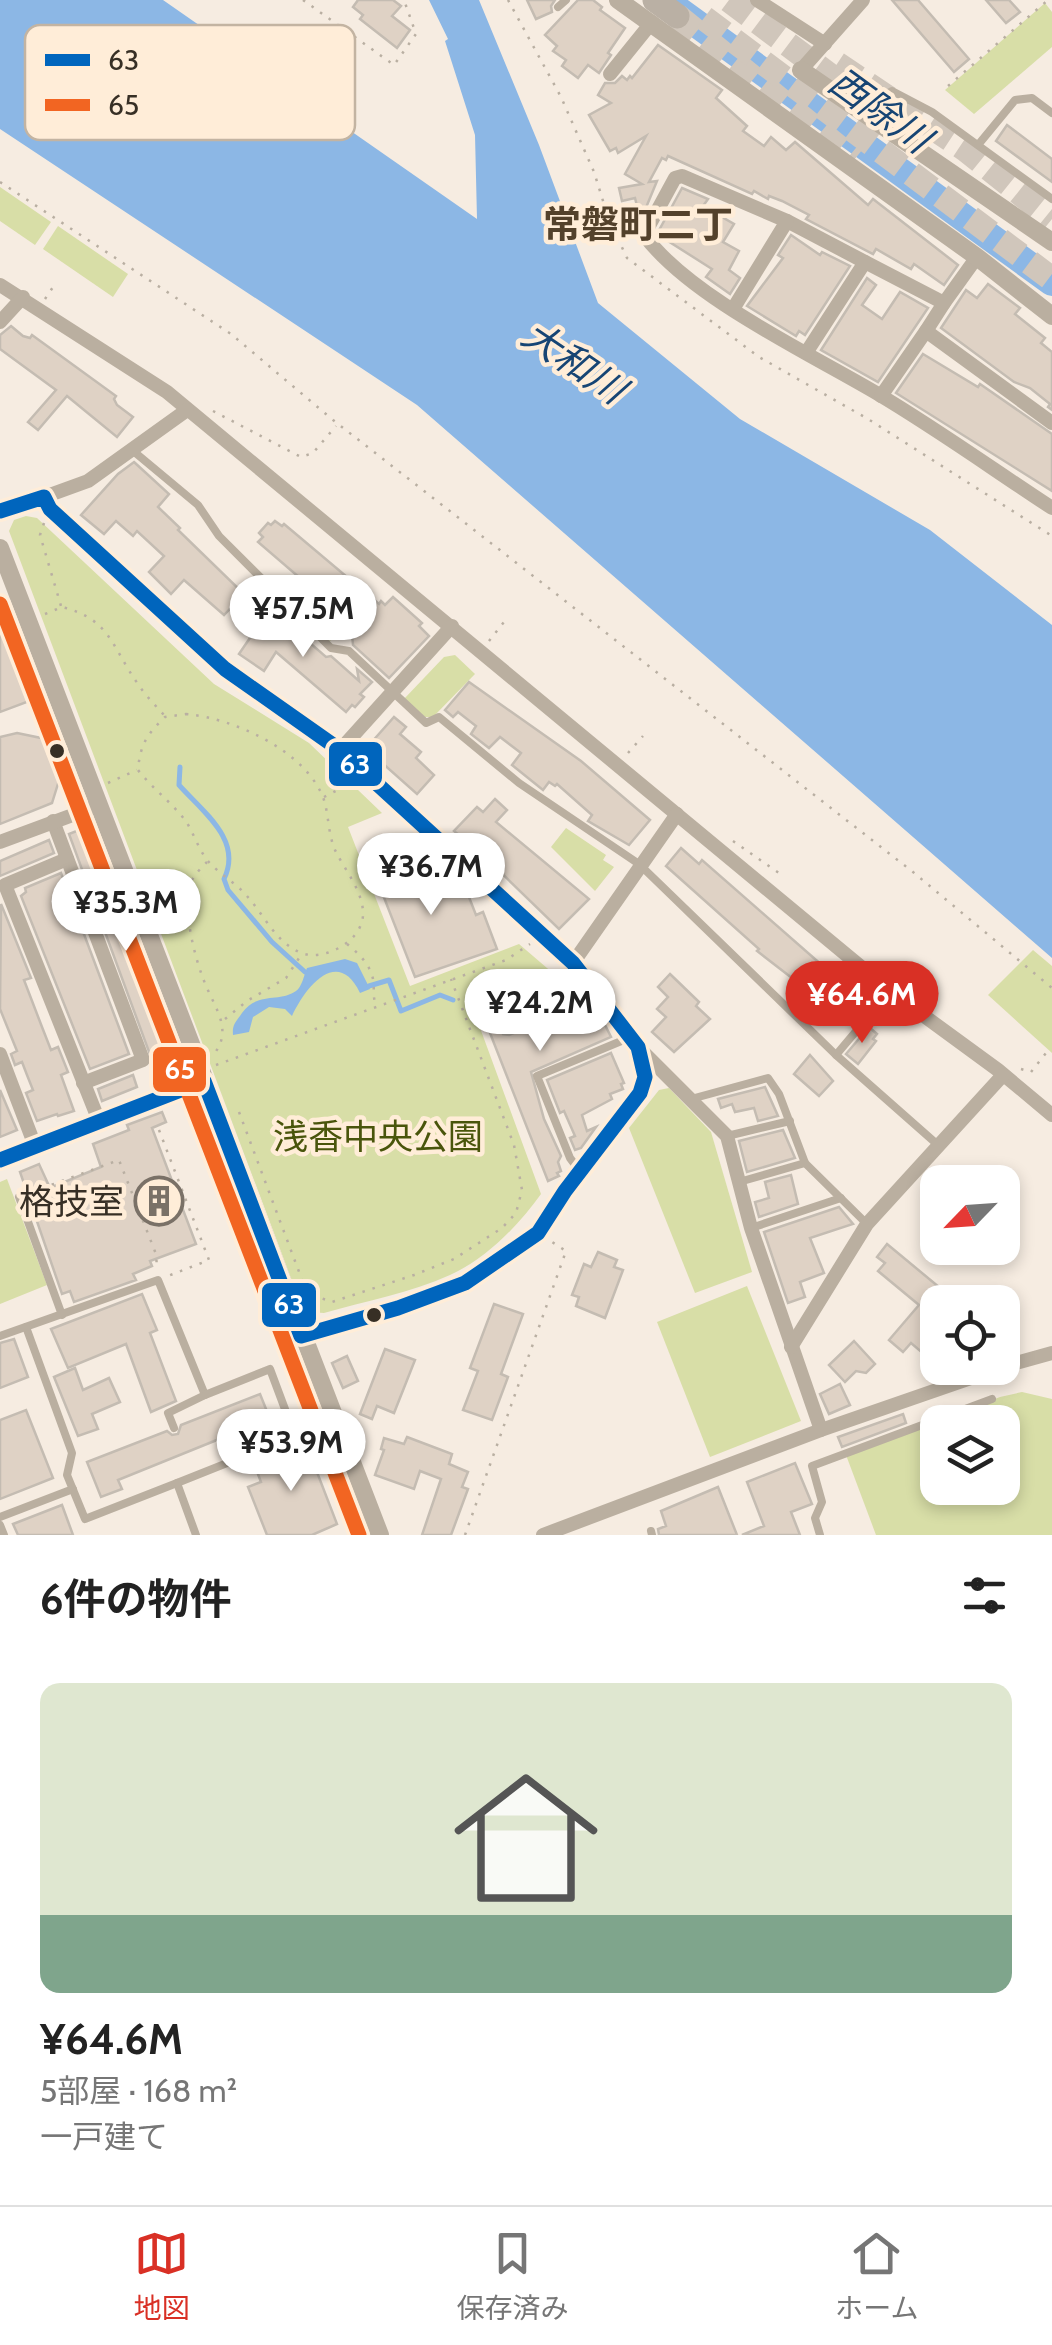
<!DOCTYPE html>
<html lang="ja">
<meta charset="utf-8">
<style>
:root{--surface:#fff;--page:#f6f6f6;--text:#222;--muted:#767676;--line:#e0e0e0;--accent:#d93025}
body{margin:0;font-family:Cabin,"Noto Sans JP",sans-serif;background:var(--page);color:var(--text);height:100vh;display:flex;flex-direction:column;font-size:38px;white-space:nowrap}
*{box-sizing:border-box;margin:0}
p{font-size:32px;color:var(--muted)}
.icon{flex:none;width:55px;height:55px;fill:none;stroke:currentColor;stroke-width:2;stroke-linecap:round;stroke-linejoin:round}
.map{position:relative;height:1535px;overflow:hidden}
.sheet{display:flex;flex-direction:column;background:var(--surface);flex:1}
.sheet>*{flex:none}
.needle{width:65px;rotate:245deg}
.buttons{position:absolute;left:920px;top:1165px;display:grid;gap:20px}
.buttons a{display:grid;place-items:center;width:100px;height:100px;border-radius:20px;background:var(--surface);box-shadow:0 5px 15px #0003;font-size:50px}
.price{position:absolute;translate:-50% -85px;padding:0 22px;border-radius:35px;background:#fff;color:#222;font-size:32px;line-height:65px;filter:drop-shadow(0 2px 5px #0008)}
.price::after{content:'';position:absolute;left:50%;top:60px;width:30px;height:22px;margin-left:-15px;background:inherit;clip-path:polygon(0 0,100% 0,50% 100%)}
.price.current{background:var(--accent);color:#fff}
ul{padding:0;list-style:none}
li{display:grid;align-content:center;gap:20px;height:530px;padding:0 40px}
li+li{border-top:2px solid var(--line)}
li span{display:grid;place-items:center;height:310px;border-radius:20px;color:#555}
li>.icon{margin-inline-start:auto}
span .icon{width:180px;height:180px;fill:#fffc;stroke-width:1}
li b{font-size:42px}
h2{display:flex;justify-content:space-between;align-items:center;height:120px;padding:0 40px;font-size:42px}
.menu{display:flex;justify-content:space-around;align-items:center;height:140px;border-top:2px solid var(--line);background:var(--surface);font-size:28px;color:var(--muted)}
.menu a{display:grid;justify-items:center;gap:5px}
.menu .current{color:var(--accent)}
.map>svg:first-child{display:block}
.green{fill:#d8dea7;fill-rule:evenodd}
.water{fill:#8cb7e5}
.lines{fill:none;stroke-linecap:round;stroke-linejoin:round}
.stream{stroke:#8cb7e5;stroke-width:5}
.river{stroke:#8cb7e5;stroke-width:28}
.building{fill:#dfd2c5;stroke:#c4bcb2;stroke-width:2.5}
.motorway-tunnel{stroke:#d0c6bb;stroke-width:25;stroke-dasharray:25 12;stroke-linecap:butt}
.path{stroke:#b9afa2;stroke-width:2.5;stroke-dasharray:2.5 8;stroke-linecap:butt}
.service{stroke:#baafa0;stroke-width:8}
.minor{stroke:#baafa0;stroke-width:14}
.tertiary{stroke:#baafa0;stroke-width:18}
.motorway{stroke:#bab0a4;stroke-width:25}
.bus-1-casing{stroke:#ffedd8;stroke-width:22}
.bus-2-casing{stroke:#ffedd8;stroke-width:22}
.bus-1{stroke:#0065bd;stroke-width:15}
.bus-2{stroke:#f26522;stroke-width:15}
.bus-dot{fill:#372f25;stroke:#ffedd8;stroke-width:4}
.labels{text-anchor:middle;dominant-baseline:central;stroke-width:9;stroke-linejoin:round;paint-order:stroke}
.park-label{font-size:35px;fill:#49550b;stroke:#ffedd8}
.poi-label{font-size:35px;fill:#372f25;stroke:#ffedd8;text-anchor:end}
.water-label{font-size:38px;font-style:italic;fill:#174574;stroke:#ffedd8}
.neighbourhood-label{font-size:38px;font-weight:bold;fill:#53412b;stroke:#ffedd8}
.key{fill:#ffedd8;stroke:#c3b4a2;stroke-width:2.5}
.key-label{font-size:28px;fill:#372f25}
.line-badge{stroke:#ffedd8;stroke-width:4}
.badge-label{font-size:28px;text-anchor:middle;font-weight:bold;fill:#fff}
</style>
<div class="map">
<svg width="1052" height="1535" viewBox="0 0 1052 1535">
<rect width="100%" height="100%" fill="#f6ece1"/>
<g class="green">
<path d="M1045,3L1052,12V47L974,114L945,90Z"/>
<path d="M0,187L51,222L35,245L0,221Z"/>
<path d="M58,226L128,274L113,297L43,249Z"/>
<path d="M26,516L37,518L214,684L309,743L382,813L348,827L410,986L519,944L554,974L472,1006L541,1194C519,1225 486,1259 450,1275C411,1293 365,1301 324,1313L309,1312L300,1302L9,531L14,520Z"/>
<path d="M277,575L338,632L330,641L269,584Z"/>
<path d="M455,655L475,674L433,717H425L404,699L444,657Z"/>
<path d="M566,828L606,855L603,860L614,867L595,891L551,847Z"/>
<path d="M1033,950L1052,966V1053L988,995Z"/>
<path d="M669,1088L711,1132L752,1272L695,1293L629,1128L659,1090Z"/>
<path d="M7,1179L47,1285L0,1304V1182Z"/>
<path d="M747,1286L801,1421L710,1457L657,1322Z"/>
<path d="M1022,1392L1052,1399V1535H876L846,1455L1000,1397ZM938,1422H1002V1488H938Z"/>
</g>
<g class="water">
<path d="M0,0H163L477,219L475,135L445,41L448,39L429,0H479L539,145L598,303L740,419L930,530L1052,625V958L417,405L0,129Z"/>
<path d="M345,959L357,963L370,989L360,993C338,947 306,986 292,1016L285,1009L269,1007L253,1017L249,1032L233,1035C232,1024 236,1022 242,1013C258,991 279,1003 296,991C302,987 304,975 307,968Z"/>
</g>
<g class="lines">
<g class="stream">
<path d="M180,767L179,785C203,812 243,840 224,879L228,890L272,942L305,972"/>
<path d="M369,986L389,980L401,1011L440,995L453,1000"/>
</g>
<path class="river" d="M664,0L1052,282"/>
</g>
<g class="building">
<path d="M358,0H393L401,6L392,16L410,30L397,48L360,19L363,15L353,7Z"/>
<path d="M527,0H555L551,6L552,12L536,19Z"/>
<path d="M578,0H593L602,7L600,10L625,28L608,53L611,55L599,73L588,65L578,78L562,66L566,60L553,51L557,46L545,35Z"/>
<path d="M892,0H918L969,59L954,72Z"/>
<path d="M986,0H1009L1020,12L1006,23Z"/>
<path d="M658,45L722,90L716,98L747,126L743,131L764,146L771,137L786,150L795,142L868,205L873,199L958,265L944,285L914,264L911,269L876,249L873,254L806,219L809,215L782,201L769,196L768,199L754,191L752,194L668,156L666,160L662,158L649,182L657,181L645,210L637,206L635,198L622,201L619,188L642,184L625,174L646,136L618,153L616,148L610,151L589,115L611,103L598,95L605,83H615L622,76L627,80L630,76L632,78Z"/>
<path d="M1007,125L1052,159V182L996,141Z"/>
<path d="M682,188L708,199L703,206L734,224L723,242L739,251L729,270L740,278L730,294L706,277L712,269L657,234Z"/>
<path d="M791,235L820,255L822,252L850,266L805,335L799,331L796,336L747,306L783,258L778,255Z"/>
<path d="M867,278L876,285L862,305L882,319L900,292L928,308L878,382L821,350Z"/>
<path d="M988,284L1020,308L1015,314L1045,338L1041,343L1052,352V410L1048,407L1050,404L1030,388L1014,382L941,328L966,290L977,298Z"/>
<path d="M11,326L23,336L30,338L32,335L116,396L114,399L117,405L133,417L117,437L67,396L38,430L28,422L56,390L0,349V335Z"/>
<path d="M923,354L978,387L980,384L1052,434V491L896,393Z"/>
<path d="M134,462L169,494L158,507L180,528L178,530L244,594L224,615L184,580L171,594L149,572L164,556L137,531L133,536L116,521L104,534L81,515L118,474Z"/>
<path d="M275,521L282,526L284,524L379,604L381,601L385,605L393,597L422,623L419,626L429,636L389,678L353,645L352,633L357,627L258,542L263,537L259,533L268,523L271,525Z"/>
<path d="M268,611L276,619L279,616L326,657L331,656L359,681L357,669L372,682L360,694L364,697L355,707L352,705L346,712L276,652L264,671L239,654L252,635L246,630Z"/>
<path d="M0,615L32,700L0,712Z"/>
<path d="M469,682L581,761L650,820L629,845L588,821L592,815L557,784L555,786L549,782L543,790L512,765L521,753L500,737L489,748L471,734L476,726L458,712L453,717L445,710Z"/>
<path d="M394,717L406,727L400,734L421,752L416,758L434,775L417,794L371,753L375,748L370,744Z"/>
<path d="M17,733L41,738L50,744L58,754L61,774L52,803L0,824V737Z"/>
<path d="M495,799L507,810L496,822L589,899L559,929L486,858L454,831L477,807L483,812Z"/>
<path d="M84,828L92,831L181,1066L159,1079L69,834Z"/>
<path d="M49,840L54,853L0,876V861Z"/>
<path d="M397,845L404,865L413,862L427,897L456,885L459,895L467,892L476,915L483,912L497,949L415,977L376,877L381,875L373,854Z"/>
<path d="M681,848L699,864L702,860L840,981L823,1002L757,951L759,949L666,866Z"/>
<path d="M61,873L129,1054L90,1069L21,896L26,892L25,888Z"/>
<path d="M1,904L31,978L24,980L42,1027L51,1050L58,1047L68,1072L61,1075L74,1111L58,1116L57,1114L37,1121L26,1093L33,1090L27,1075L22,1062L15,1065L11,1054L17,1051L0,1009Z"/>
<path d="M670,974L699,1002L696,1006L710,1019L674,1052L652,1032L666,1017L657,1009L668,997L658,987Z"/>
<path d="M558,975L567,995L504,1021L500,1028L503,1034L509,1035L572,1009L575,1014L591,1007L598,1022L605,1025L611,1037L531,1072L544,1119L561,1156L558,1162L561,1171L557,1173L559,1176L548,1181L481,1010L494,1005L493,1001L504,996L505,1000Z"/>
<path d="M869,1027L877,1034L873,1039L876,1041L858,1064L846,1054Z"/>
<path d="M611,1053L624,1083L621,1084L623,1089L610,1094L612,1099L582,1115L587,1131L596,1127L581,1148L575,1150L570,1138L575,1136L564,1111L560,1113L547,1080Z"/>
<path d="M810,1055L833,1081L819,1096L794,1074Z"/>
<path d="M133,1075L137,1087L102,1101L98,1089Z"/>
<path d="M765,1087L778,1116L758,1121L754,1108L735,1112L732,1104L721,1108L718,1099Z"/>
<path d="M0,1090L17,1130L0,1137Z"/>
<path d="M162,1112L166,1122L152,1128L196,1244L150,1261L152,1266L133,1274L136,1280L74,1302L70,1291L62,1294L20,1172L39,1164L50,1188L101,1167L93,1144L129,1130L127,1125Z"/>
<path d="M783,1130L795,1158L747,1172L739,1141Z"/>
<path d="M791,1175L798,1204L759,1217L755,1202L769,1198L765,1182Z"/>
<path d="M839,1207L853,1224L810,1238L824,1273L800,1282L805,1297L788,1303L764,1232Z"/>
<path d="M887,1244L957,1302H938V1366L911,1343L903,1352L889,1340L919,1305L878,1271L885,1263L877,1257Z"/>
<path d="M598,1252L617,1260L614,1267L623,1270L605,1318L576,1306L579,1297L572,1295L584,1264L591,1267Z"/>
<path d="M142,1294L157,1330L150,1333L176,1401L151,1412L126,1344L68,1368L51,1329Z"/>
<path d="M494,1304L523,1314L501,1374L508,1377L492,1420L463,1410L478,1371L470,1368Z"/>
<path d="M14,1339L28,1377L0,1388V1343Z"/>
<path d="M854,1341L875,1364L866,1373L856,1371L845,1382L829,1365Z"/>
<path d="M385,1349L415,1360L394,1413L377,1406L372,1419L360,1414Z"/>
<path d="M347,1356L358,1381L343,1388L332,1363Z"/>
<path d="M75,1368L83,1390L109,1378L120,1402L92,1414L98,1429L78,1436L54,1377Z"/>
<path d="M840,1384L850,1405L829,1414L820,1394Z"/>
<path d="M260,1394L274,1429L248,1439L244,1429L118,1480L122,1489L101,1497L87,1462L167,1431L172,1435L178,1434L181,1425Z"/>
<path d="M26,1410L53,1478L0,1499V1420Z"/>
<path d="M903,1414L906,1423L842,1447L838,1437Z"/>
<path d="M407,1437L452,1454L449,1464L468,1472L462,1487L468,1489L451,1535H422L441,1479L420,1471L414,1489L375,1475L384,1450L381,1449L384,1438L404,1444Z"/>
<path d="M305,1441L337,1524L312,1535H267L248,1487L261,1482L253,1461Z"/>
<path d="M795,1463L812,1504L791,1512L800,1535H742L764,1526L747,1482Z"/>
<path d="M718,1487L737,1535H659L658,1529L666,1526L661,1511Z"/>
<path d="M62,1505L73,1535H18L13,1524Z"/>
</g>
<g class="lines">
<g class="motorway-tunnel">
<path d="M729,0L901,129"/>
<path d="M677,16L854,160"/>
<path d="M704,18L1052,279"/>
<path d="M837,64L965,149L1052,219"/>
</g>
<g class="path">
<path d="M303,0L394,65L416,34L404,0"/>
<path d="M508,0L561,97L594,172L609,220L627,258L759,357L868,419L1052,536"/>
<path d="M948,86L1048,0"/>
<path d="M0,182L231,334L333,420L913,872L1052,988"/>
<path d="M45,299L53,287"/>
<path d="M213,411L301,457L313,453L336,426"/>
<path d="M44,523L40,535L61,606"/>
<path d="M45,614L62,607C111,619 112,648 138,684C145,695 155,705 164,715"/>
<path d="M489,641L504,622"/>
<path d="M186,714C233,718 307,751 324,800C329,816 328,836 336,852C345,870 364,893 363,915C362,942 322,963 299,952C275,941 264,915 247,896C236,883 219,874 208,861C198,849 194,833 185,820C171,802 152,788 138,770C140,745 147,734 165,717Z"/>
<path d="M628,753L643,736"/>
<path d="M108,783L137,770"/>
<path d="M324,797L353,782"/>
<path d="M733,841L779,873"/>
<path d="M207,862C202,867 196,873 192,880C180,905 196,964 207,988C217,1011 232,1031 214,1054"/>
<path d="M347,944C358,953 370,964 373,979C375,989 372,995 376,1005"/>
<path d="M225,1019L247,1001L286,978L301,955"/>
<path d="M216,1065L506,960L530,944"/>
<path d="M1021,1069L1031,1072L1046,1053"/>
<path d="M239,1112L307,1293L332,1302L414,1275L454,1259L502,1228L516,1213L522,1190L514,1145L451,979"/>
<path d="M159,1130L209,1260L168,1276"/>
<path d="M32,1192L119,1160L156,1254L157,1268"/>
<path d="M465,1535L566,1251L552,1242"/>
</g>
<g class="service">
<path d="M558,7L566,0"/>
<path d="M860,109L892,91L932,112L1052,199"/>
<path d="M978,145L1015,100L1032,98L1052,113"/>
<path d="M132,450L198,505L219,536L331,648L349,651L426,723L439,717L519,783L639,864L836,1055L938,1145"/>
<path d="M507,1028L577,999L592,987"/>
<path d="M836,1055L890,991"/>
<path d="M691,1099L768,1078L779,1094L805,1163L867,1224"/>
<path d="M727,1136L790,1121"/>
<path d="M579,1170L570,1158L537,1076L631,1037"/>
<path d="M739,1182L805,1163"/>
<path d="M19,1197L62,1315"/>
<path d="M751,1228L841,1198"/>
<path d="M26,1327L72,1453L67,1475L85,1519L177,1483L196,1535"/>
<path d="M0,1336L158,1280L205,1395L270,1369L295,1436L177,1483"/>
<path d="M174,1428L168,1413L205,1395"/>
<path d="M295,1436L333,1421"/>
<path d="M0,1517L73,1489"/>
<path d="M0,1525L4,1535"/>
<path d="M651,1531L652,1535"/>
<path d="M820,1535L815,1518L822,1502L812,1466L992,1399"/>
</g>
<g class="minor">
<path d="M757,0L825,44"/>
<path d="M801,70L863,0"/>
<path d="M610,74L652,22"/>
<path d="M787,221L865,262"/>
<path d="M0,285L167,392L890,991L998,1070L1052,1115"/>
<path d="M733,309L787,221L682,176L675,178L644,235C691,298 809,353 878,394C937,429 994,470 1052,508"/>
<path d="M0,322L23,297"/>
<path d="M926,331L944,303"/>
<path d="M806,353L865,262L944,303L977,257"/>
<path d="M881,396L926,331L1052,423"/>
<path d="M44,497L88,481L187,410"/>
<path d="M340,750L452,626"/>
<path d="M53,821L143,1060L83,1083"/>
<path d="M0,842L97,806"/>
<path d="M67,859L5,885L99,1121"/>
<path d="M573,963L677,814"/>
<path d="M638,1047L727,1136L751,1228L821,1430"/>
<path d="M0,1054L35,1146"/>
<path d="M0,1160L204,1081"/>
<path d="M791,1347L867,1224L1003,1075"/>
<path d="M1002,1367L1052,1353"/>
<path d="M543,1535L821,1430L1000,1368"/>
</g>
<g class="tertiary">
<path d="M618,0L977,257L1052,316"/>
<path d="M801,70L1052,242"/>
<path d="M0,511L44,497L50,509L225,669L340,750L445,845L573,963L638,1047C644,1065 646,1075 640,1093L565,1191L538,1233L465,1283L398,1308L301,1336"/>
<path d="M0,548L380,1535"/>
</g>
<path class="motorway" d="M655,0L677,16"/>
<g class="bus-1-casing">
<path id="bus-1" d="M0,511L44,497L50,509L225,669L340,750L573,963L638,1047L645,1077L640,1093L565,1191L538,1233L465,1283L398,1308L301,1336L204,1081L0,1160"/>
</g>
<g class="bus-2-casing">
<path id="bus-2" d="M0,604L359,1535"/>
</g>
<use href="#bus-1" class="bus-1"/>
<use href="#bus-2" class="bus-2"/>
</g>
<defs>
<g id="building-ring" transform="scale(2.5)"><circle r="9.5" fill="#ffedd8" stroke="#7a7167" stroke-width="1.5"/><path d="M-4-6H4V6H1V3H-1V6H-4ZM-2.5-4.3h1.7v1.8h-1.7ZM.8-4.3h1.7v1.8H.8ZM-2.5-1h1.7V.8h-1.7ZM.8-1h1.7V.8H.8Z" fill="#7a7167"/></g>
</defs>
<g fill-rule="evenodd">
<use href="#building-ring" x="159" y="1201"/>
</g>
<g class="bus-dot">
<circle cx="57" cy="751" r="9"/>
<circle cx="374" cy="1315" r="9"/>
</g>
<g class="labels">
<g class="park-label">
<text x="378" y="1136">浅香中央公園</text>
</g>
<g class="poi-label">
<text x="124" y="1201">格技室</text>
</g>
<g class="water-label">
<text transform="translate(880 110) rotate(36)">西除川</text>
<text transform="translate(574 362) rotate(34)">大和川</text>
</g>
<g class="neighbourhood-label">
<text x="638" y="224">常磐町二丁</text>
</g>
</g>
<rect x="25" y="25" width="330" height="115" rx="15" class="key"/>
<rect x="45" y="54" width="45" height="12" fill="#0065bd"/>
<rect x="45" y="99" width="45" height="12" fill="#f26522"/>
<g class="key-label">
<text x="108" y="70">63</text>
<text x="108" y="115">65</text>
</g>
<g class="line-badge">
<rect x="327" y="740" width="57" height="48" rx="10" fill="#0065bd"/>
<rect x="151" y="1045" width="57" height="49" rx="10" fill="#f26522"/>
<rect x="260" y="1281" width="58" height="48" rx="10" fill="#0065bd"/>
</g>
<g class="badge-label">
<text x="355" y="774">63</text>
<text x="180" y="1079">65</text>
<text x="289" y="1314">63</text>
</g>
</svg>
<div class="buttons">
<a><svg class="needle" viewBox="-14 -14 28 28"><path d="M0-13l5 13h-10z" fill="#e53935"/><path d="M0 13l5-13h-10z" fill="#767676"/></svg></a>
<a><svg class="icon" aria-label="locate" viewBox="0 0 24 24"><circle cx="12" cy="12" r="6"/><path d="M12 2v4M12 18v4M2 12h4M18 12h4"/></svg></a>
<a><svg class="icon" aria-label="layers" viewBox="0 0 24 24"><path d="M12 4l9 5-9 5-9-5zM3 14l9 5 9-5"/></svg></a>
</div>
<b class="price" style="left:303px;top:660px">¥57.5M</b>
<b class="price" style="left:431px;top:918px">¥36.7M</b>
<b class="price" style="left:126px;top:954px">¥35.3M</b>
<b class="price current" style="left:862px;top:1046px">¥64.6M</b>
<b class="price" style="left:540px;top:1054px">¥24.2M</b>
<b class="price" style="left:291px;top:1494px">¥53.9M</b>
</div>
<section class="sheet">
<h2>6件の物件<svg class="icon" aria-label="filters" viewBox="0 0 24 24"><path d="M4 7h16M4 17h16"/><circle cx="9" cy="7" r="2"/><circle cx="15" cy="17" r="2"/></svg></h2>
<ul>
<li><span style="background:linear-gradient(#dfe7d0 75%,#7fa58c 0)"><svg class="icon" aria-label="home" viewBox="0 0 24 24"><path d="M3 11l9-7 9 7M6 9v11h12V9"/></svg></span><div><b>¥64.6M</b><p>5部屋 · 168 m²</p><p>一戸建て</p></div></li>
</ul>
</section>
<nav class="menu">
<a class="current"><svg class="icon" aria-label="map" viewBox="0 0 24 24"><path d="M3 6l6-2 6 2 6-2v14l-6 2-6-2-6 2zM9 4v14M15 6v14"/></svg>地図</a>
<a><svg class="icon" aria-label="saved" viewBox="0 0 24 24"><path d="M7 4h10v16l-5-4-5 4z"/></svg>保存済み</a>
<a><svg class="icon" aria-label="home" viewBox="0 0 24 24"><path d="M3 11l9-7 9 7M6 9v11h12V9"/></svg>ホーム</a>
</nav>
